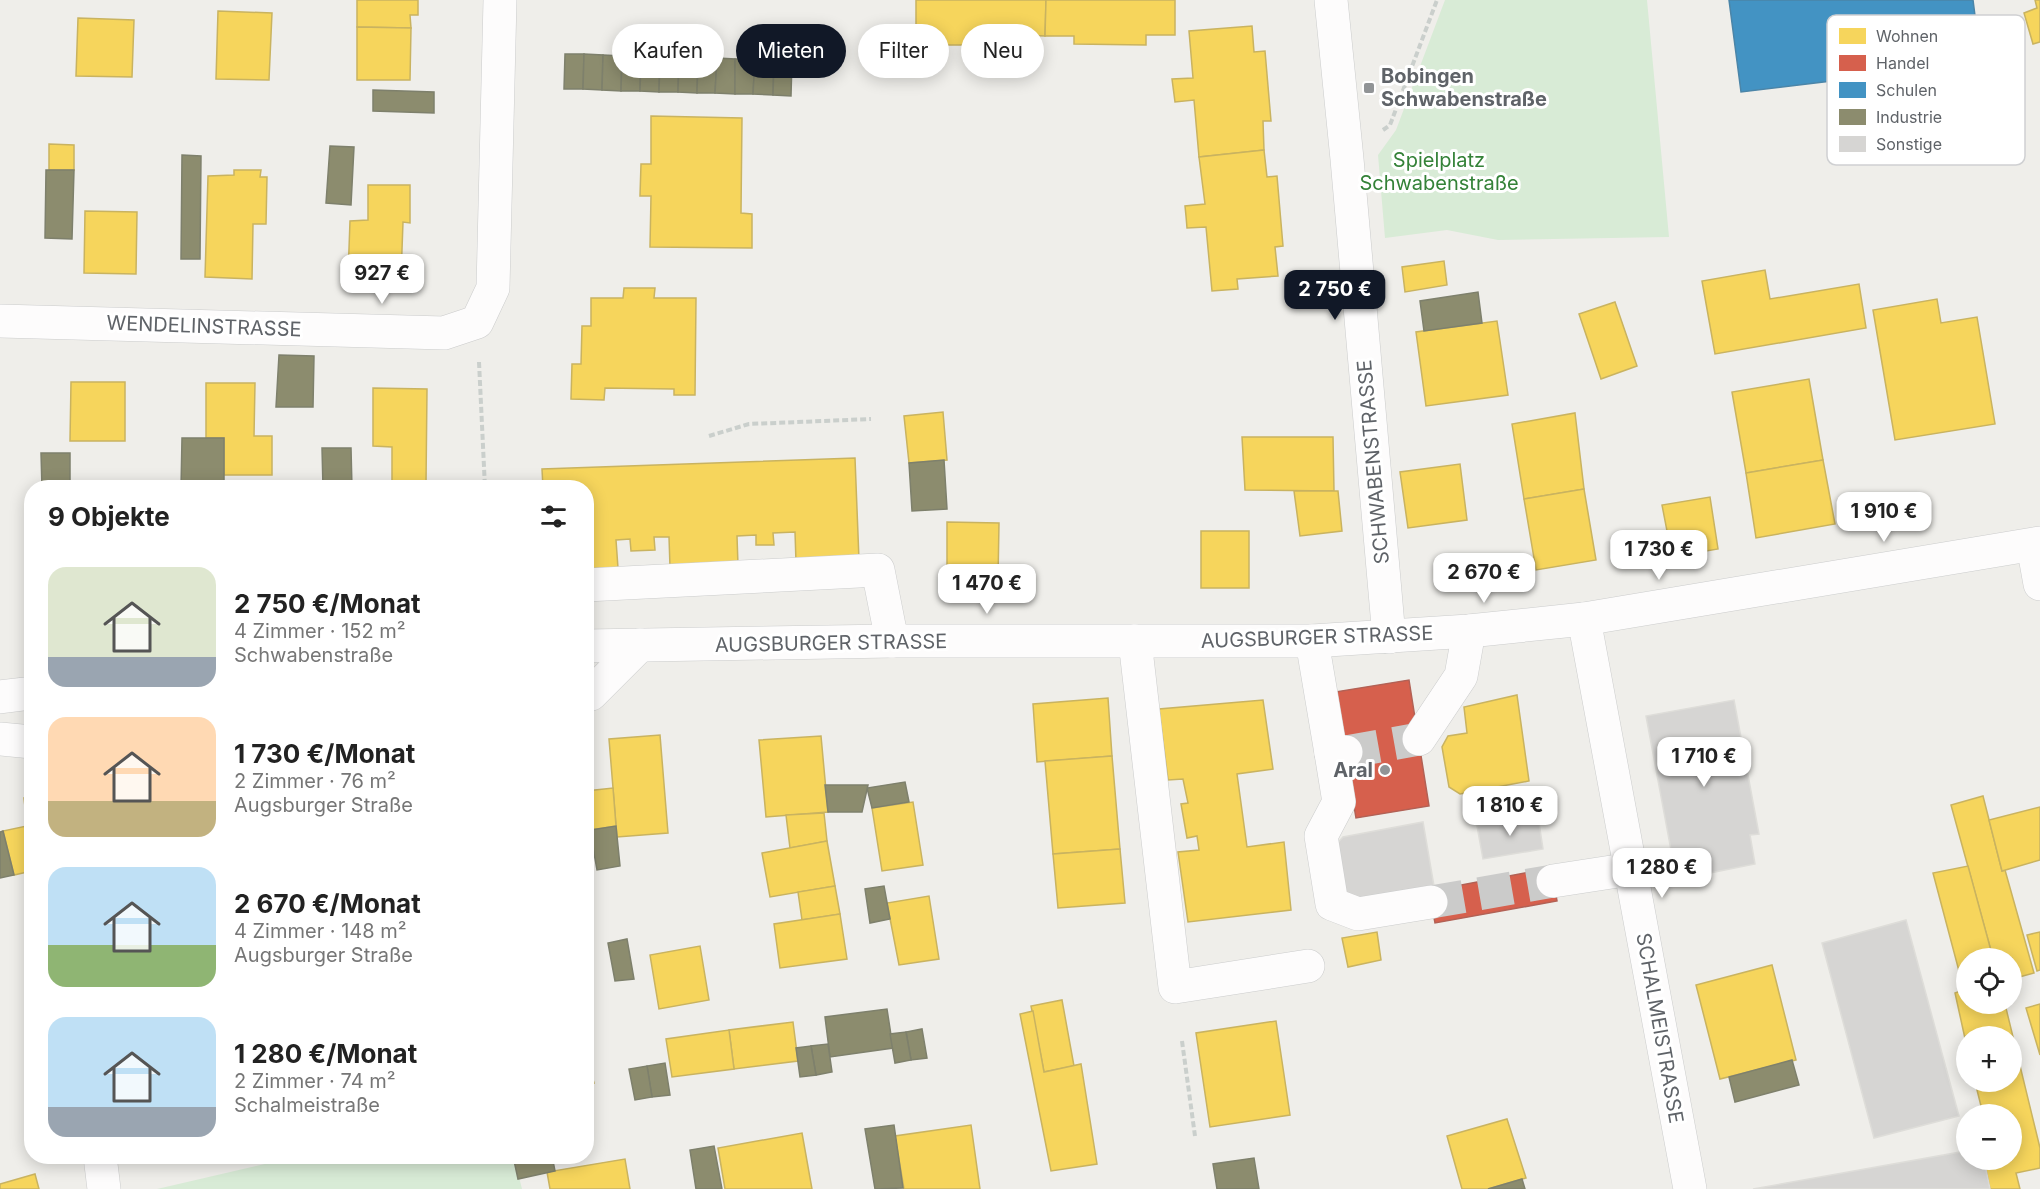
<!DOCTYPE html>
<html lang="de">
<meta charset="utf-8">
<style>
:root{--surface:#fff;--page:#f6f6f6;--text:#222;--muted:#767676;--accent:#111827}
body{margin:0;font-family:Inter,sans-serif;background:var(--page);color:var(--text);height:100vh;display:flex;flex-direction:column;font-size:22px;white-space:nowrap}
*{box-sizing:border-box;margin:0}
p{font-size:20px;color:var(--muted)}
.icon{flex:none;width:33px;height:33px;fill:none;stroke:currentColor;stroke-width:2;stroke-linecap:round;stroke-linejoin:round}
.map{position:relative;flex:1;overflow:hidden}
.panel{position:absolute;left:24px;top:480px;width:570px;height:684px;display:flex;flex-direction:column;background:var(--surface);border-radius:24px;box-shadow:0 3px 15px #0003}
.panel>*{flex:none}
.top-card{position:absolute;left:612px;top:24px;width:570px;height:54px;display:flex;gap:12px}
.buttons{position:absolute;left:1956px;top:948px;display:grid;gap:12px}
.buttons a{display:grid;place-items:center;width:66px;height:66px;border-radius:50%;background:var(--surface);box-shadow:0 3px 15px #0003;font-size:30px}
.price{position:absolute;translate:-50% -51px;padding:0 14px;border-radius:12px;background:#fff;color:#222;font-size:20px;line-height:39px;filter:drop-shadow(0 2px 3px #0008)}
.price::after{content:'';position:absolute;left:50%;top:36px;width:18px;height:14px;margin-left:-9px;background:inherit;clip-path:polygon(0 0,100% 0,50% 100%)}
.price.active{background:var(--accent);color:#fff}
ul{padding:0;list-style:none}
li{display:flex;align-items:center;gap:18px;height:150px;padding:0 24px}
li span{display:grid;place-items:center;flex:none;width:168px;height:120px;border-radius:18px;color:#555}
li>.icon{margin-inline-start:auto}
span .icon{width:72px;height:72px;fill:#fffc;stroke-width:1}
li b{font-size:26px}
h2{display:flex;justify-content:space-between;align-items:center;height:72px;padding:0 24px;font-size:26px}
.chip{padding:0 21px;border-radius:27px;background:var(--surface);box-shadow:0 3px 15px #0003;font-size:21px;line-height:54px}
.chip.active{background:var(--accent);color:#fff}
.map>svg:first-child{display:block}
.green{fill:#d8ebd6}
.homes{fill:#f6d55c;stroke:#c9b360;stroke-width:1.5}
.shops{fill:#d6604d;stroke:#b26155;stroke-width:1.5}
.schools{fill:#4393c3;stroke:#4b85a8;stroke-width:1.5}
.industry{fill:#8c8c6e;stroke:#7e806c;stroke-width:1.5}
.building{fill:#d6d5d3;stroke:#deddd9;stroke-width:1.5}
.lines{fill:none;stroke-linecap:round;stroke-linejoin:round}
.minor-tunnel{stroke:#cbcbca;stroke-width:33;stroke-dasharray:33 16;stroke-linecap:butt}
.minor-casing{stroke:#cbcccc;stroke-width:34}
.path{stroke:#cacfcc;stroke-width:4;stroke-dasharray:6 3;stroke-linecap:butt}
.minor{stroke:#fdfcfc;stroke-width:33}
.poi-dot{fill:#919496;stroke:#fff;stroke-width:2}
.labels{text-anchor:middle;dominant-baseline:central;stroke-width:6;stroke-linejoin:round;paint-order:stroke}
.poi-label{font-size:20px;font-weight:bold;fill:#5f6368;stroke:#fff;text-anchor:start}
.park-label{font-size:20px;fill:#348238;stroke:#fff}
.street-label{font-size:20px;fill:#5f6368;stroke:#fff}
.key{fill:#fff;stroke:#cfd0d2;stroke-width:1.5}
.key-label{font-size:16px;fill:#5f6368}
</style>
<div class="map">
<svg width="2040" height="1189" viewBox="0 0 2040 1189">
<rect width="100%" height="100%" fill="#efeeea"/>
<g class="green">
<path d="M1445,0H1647L1669,237L1498,240L1447,230L1385,238L1378,155L1396,130Z"/>
<path d="M299,1156L514,1157L522,1189H157Z"/>
</g>
<g class="homes">
<path d="M357,0H418V15H410L411,28L357,27Z"/>
<path d="M916,0H1046L1045,36L1015,35V45H943V37H916Z"/>
<path d="M1046,0H1175V35H1146V45L1074,44V36H1045Z"/>
<path d="M2035,0H2040V42L2033,44L2024,13L2037,8Z"/>
<path d="M218,11L272,13L269,80L216,79Z"/>
<path d="M78,18L134,20L132,77L76,76Z"/>
<path d="M1252,26L1254,52L1265,51L1271,121H1263L1264,150L1199,157L1194,100L1175,102L1172,79L1193,78L1189,31Z"/>
<path d="M357,27L411,28L410,80H357Z"/>
<path d="M651,116L742,118L741,213L752,214V248L650,247L651,196H640L641,164H651Z"/>
<path d="M49,144L74,145V170H49Z"/>
<path d="M1264,150L1267,177L1277,176L1283,246L1275,247L1278,276L1237,279L1238,289L1212,291L1206,227L1187,228L1186,216L1185,206L1205,204L1199,157Z"/>
<path d="M234,170H261L260,177H267L266,224H253L252,279L205,277L208,176L234,175Z"/>
<path d="M368,185H410V223L403,222L401,277L348,276L350,221L368,220Z"/>
<path d="M85,211L137,212L136,274L84,273Z"/>
<path d="M1444,261L1447,285L1405,292L1402,267Z"/>
<path d="M1765,270L1770,299L1859,284L1866,328L1715,354L1702,281Z"/>
<path d="M624,288H655L654,298H696L695,395H674V389L605,388L604,400L571,399L572,364H581L582,326H591V298H623Z"/>
<path d="M1937,299L1941,323L1977,317L1995,424L1895,440L1873,310Z"/>
<path d="M1615,302L1637,366L1601,379L1579,314Z"/>
<path d="M1497,321L1508,395L1426,406L1416,332Z"/>
<path d="M1809,379L1823,460L1746,473L1732,392Z"/>
<path d="M71,382H125V441H70Z"/>
<path d="M206,383H255L254,436H272V475H224V438H206Z"/>
<path d="M373,388L427,389L426,484L392,483V447L373,446Z"/>
<path d="M943,412L947,460L909,463L904,416Z"/>
<path d="M1575,413L1584,489L1524,499L1512,424Z"/>
<path d="M1242,437H1333L1334,491L1245,490Z"/>
<path d="M855,458L859,560L796,562L795,532L773,533L774,545H756V535L737,536L738,565L670,567L669,537H654L655,550L631,551L630,539L616,540L618,568L586,569V488H543L542,469Z"/>
<path d="M1823,460L1835,524L1756,538L1746,473Z"/>
<path d="M1460,464L1467,520L1408,528L1400,472Z"/>
<path d="M1584,489L1596,560L1536,570L1524,499Z"/>
<path d="M1294,491H1338L1342,531L1300,536Z"/>
<path d="M1710,497L1718,549L1672,557L1662,505Z"/>
<path d="M947,522L999,523L998,579H947Z"/>
<rect x="1201" y="531" width="48" height="57"/>
<path d="M1517,695L1529,781L1460,794L1449,787L1442,747L1448,736L1467,733L1464,707Z"/>
<path d="M1108,698L1112,756L1037,762L1033,704Z"/>
<path d="M1263,700L1273,769L1237,774L1247,847L1284,842L1291,910L1188,922L1178,852L1199,850L1197,836L1187,838L1181,804L1188,803L1183,779L1168,780L1159,709Z"/>
<path d="M660,735L668,833L617,837L609,739Z"/>
<path d="M821,736L828,812L766,817L759,740Z"/>
<path d="M1112,756L1120,849L1053,854L1045,761Z"/>
<path d="M613,788L616,826L590,830L586,791Z"/>
<path d="M1983,796L2002,871L2005,870L2034,973L2012,979V958H1993L1951,805Z"/>
<path d="M32,797V871L14,875L3,831L27,826L24,798Z"/>
<path d="M913,802L923,865L882,871L872,808Z"/>
<path d="M2040,807V860L2002,871L1989,820Z"/>
<path d="M824,813L827,841L790,848L786,815Z"/>
<path d="M827,841L835,886L770,897L762,853Z"/>
<path d="M1120,849L1125,903L1058,908L1053,854Z"/>
<path d="M1968,866L1993,958H1966V989L1964,990L1933,873Z"/>
<path d="M835,886L840,914L802,920L798,892Z"/>
<path d="M929,896L939,959L899,965L887,903Z"/>
<path d="M840,914L847,959L780,968L774,924Z"/>
<path d="M1377,932L1381,960L1348,967L1342,938Z"/>
<path d="M2040,932V970L2037,971L2027,935Z"/>
<path d="M700,946L709,1000L659,1009L650,955Z"/>
<path d="M1772,965L1796,1060L1720,1079L1696,985Z"/>
<path d="M1966,989V1004H2005L2040,1148V1168L2016,1173L2020,1189H1990L1984,1160H2012V1114H1983L1975,1082H2012V1036H1966V1043L1955,993Z"/>
<path d="M1062,1000L1074,1066L1044,1072L1031,1006Z"/>
<path d="M2040,1004V1055L2026,1008Z"/>
<path d="M1033,1011L1044,1072L1081,1064L1097,1164L1051,1171L1020,1014Z"/>
<path d="M1276,1021L1290,1115L1210,1127L1196,1033Z"/>
<path d="M793,1022L798,1061L734,1069L729,1030Z"/>
<path d="M729,1030L734,1069L672,1077L666,1039Z"/>
<path d="M586,1053L594,1083L586,1084Z"/>
<path d="M1507,1119L1526,1178L1488,1189H1462L1447,1136Z"/>
<path d="M971,1125L980,1189H904L895,1136Z"/>
<path d="M802,1133L812,1189H725L718,1148Z"/>
<path d="M625,1159L630,1189H550L547,1172Z"/>
<path d="M35,1174L39,1189H0V1184Z"/>
</g>
<g class="shops">
<path d="M1409,680L1429,806L1356,818L1335,692Z"/>
<path d="M1551,868L1557,901L1435,923L1429,891Z"/>
</g>
<path class="schools" d="M1729,0H1973L1981,63L1741,92Z"/>
<g class="industry">
<path d="M565,54H584L583,89H564Z"/>
<path d="M584,54L603,55L602,90L583,89Z"/>
<path d="M603,55L622,56L621,91L602,90Z"/>
<path d="M622,56H641L640,91H621Z"/>
<path d="M641,56L660,57L659,92L640,91Z"/>
<path d="M660,57H679L678,92H659Z"/>
<path d="M679,57L698,58L697,93L678,92Z"/>
<path d="M698,58H717L715,93H697Z"/>
<path d="M717,58L735,59V94L715,93Z"/>
<path d="M735,59H755L753,94H735Z"/>
<path d="M755,59L774,60L773,95L753,94Z"/>
<path d="M774,60H792L791,96L773,95Z"/>
<path d="M373,90L434,92V113L373,111Z"/>
<path d="M330,146L354,147L351,205L326,203Z"/>
<path d="M182,155L201,156L200,259H181Z"/>
<path d="M46,170H74L72,239L45,238Z"/>
<path d="M1478,292L1482,323L1424,331L1420,301Z"/>
<path d="M279,355L314,356L313,407H276Z"/>
<path d="M182,438H224V488H181Z"/>
<path d="M322,448H351L352,488H323Z"/>
<path d="M41,453H70V488H42Z"/>
<path d="M944,460L947,509L912,511L909,463Z"/>
<path d="M905,782L909,802L872,808L867,788Z"/>
<path d="M825,785H868L862,812H828Z"/>
<path d="M616,826L620,866L597,870L590,830Z"/>
<path d="M3,831L14,875L0,878V832Z"/>
<path d="M884,886L890,919L870,923L865,889Z"/>
<path d="M627,939L634,979L615,981L608,943Z"/>
<path d="M887,1009L893,1048L830,1057L825,1017Z"/>
<path d="M922,1029L927,1058L911,1060L906,1032Z"/>
<path d="M906,1032L911,1060L895,1063L890,1034Z"/>
<path d="M828,1044L832,1072L816,1075L811,1046Z"/>
<path d="M811,1046L816,1075L800,1077L796,1048Z"/>
<path d="M1792,1060L1799,1085L1735,1102L1729,1077Z"/>
<path d="M665,1063L670,1095L652,1097L647,1066Z"/>
<path d="M647,1066L652,1097L635,1100L629,1069Z"/>
<path d="M894,1125L903,1188L875,1189L865,1129Z"/>
<path d="M714,1146L722,1189H696L690,1150Z"/>
<path d="M513,1156H552L555,1171L518,1179Z"/>
<path d="M1254,1158L1259,1189H1217L1213,1164Z"/>
<path d="M1522,1179L1525,1189H1488Z"/>
</g>
<g class="building">
<path d="M1734,700L1759,834L1750,835L1755,864L1680,879L1676,850H1671L1646,716Z"/>
<path d="M1538,816L1543,849L1483,859L1477,826Z"/>
<path d="M1423,822L1434,886L1353,902L1342,896L1334,847L1343,837Z"/>
<path d="M1906,920L1959,1116L1874,1138L1822,943Z"/>
<path d="M1966,1151V1160H1984L1990,1189H1753Z"/>
</g>
<g class="lines">
<g class="minor-tunnel">
<path d="M1346,752L1419,739"/>
<path d="M1431,902L1553,881"/>
</g>
<g class="minor-casing">
<g id="minor">
<path d="M1331,0L1347,159L1389,637"/>
<path d="M0,321L444,333L477,322L493,288L500,0"/>
<path d="M2033,545L2040,584"/>
<path d="M586,585L878,570L892,641"/>
<path d="M1584,619L1690,1189"/>
<path d="M1135,641L1175,987L1308,966"/>
<path d="M1312,641L1331,753L1346,752"/>
<path d="M586,646L892,641H1312L1469,631L1584,619L2040,543"/>
<path d="M586,694H591L640,645"/>
<path d="M0,697L32,693"/>
<path d="M0,739L32,742"/>
<path d="M1419,739L1461,676L1469,631"/>
<path d="M1331,753L1339,802L1321,836L1332,904L1358,914L1431,902"/>
<path d="M1553,881L1631,869"/>
<path d="M100,1156L104,1189"/>
</g>
</g>
<g class="path">
<path d="M1383,130L1390,125L1437,0"/>
<path d="M479,362L485,488"/>
<path d="M709,436L749,424L871,419"/>
<path d="M1182,1041L1195,1136"/>
</g>
<use href="#minor" class="minor"/>
</g>
<g class="poi-dot">
<rect x="1363" y="82" width="12" height="12" rx="3"/>
<circle cx="1385" cy="770" r="6"/>
</g>
<g class="labels">
<g class="poi-label">
<text x="1381" y="76">Bobingen<tspan x="1381" dy="23">Schwabenstraße</tspan></text>
<text x="1373" y="770" text-anchor="end">Aral</text>
</g>
<g class="park-label">
<text x="1439" y="160">Spielplatz<tspan x="1439" dy="23">Schwabenstraße</tspan></text>
</g>
<g class="street-label">
<text transform="translate(204 326) rotate(2)">WENDELINSTRASSE</text>
<text transform="translate(1373 462) rotate(-95)">SCHWABENSTRASSE</text>
<text transform="translate(1317 637) rotate(-2)">AUGSBURGER STRASSE</text>
<text transform="translate(831 643) rotate(-1)">AUGSBURGER STRASSE</text>
<text transform="translate(1660 1028) rotate(80)">SCHALMEISTRASSE</text>
</g>
</g>
<rect x="1827" y="15" width="198" height="150" rx="9" class="key"/>
<rect x="1839" y="28" width="27" height="16" fill="#f6d55c"/>
<rect x="1839" y="55" width="27" height="16" fill="#d6604d"/>
<rect x="1839" y="82" width="27" height="16" fill="#4393c3"/>
<rect x="1839" y="109" width="27" height="16" fill="#8c8c6e"/>
<rect x="1839" y="136" width="27" height="16" fill="#d6d5d3"/>
<g class="key-label">
<text x="1876" y="42">Wohnen</text>
<text x="1876" y="69">Handel</text>
<text x="1876" y="96">Schulen</text>
<text x="1876" y="123">Industrie</text>
<text x="1876" y="150">Sonstige</text>
</g>
</svg>
<div class="buttons">
<a><svg class="icon" aria-label="locate" viewBox="0 0 24 24"><circle cx="12" cy="12" r="6"/><path d="M12 2v4M12 18v4M2 12h4M18 12h4"/></svg></a>
<a>+</a>
<a>−</a>
</div>
<b class="price" style="left:382px;top:305px">927 €</b>
<b class="price active" style="left:1335px;top:321px">2 750 €</b>
<b class="price" style="left:1884px;top:543px">1 910 €</b>
<b class="price" style="left:1659px;top:581px">1 730 €</b>
<b class="price" style="left:1484px;top:604px">2 670 €</b>
<b class="price" style="left:987px;top:615px">1 470 €</b>
<b class="price" style="left:1704px;top:788px">1 710 €</b>
<b class="price" style="left:1510px;top:837px">1 810 €</b>
<b class="price" style="left:1662px;top:899px">1 280 €</b>
<div class="top-card">
<a class="chip">Kaufen</a>
<a class="chip active">Mieten</a>
<a class="chip">Filter</a>
<a class="chip">Neu</a>
</div>
<section class="panel">
<h2>9 Objekte<svg class="icon" aria-label="filters" viewBox="0 0 24 24"><path d="M4 7h16M4 17h16"/><circle cx="9" cy="7" r="2"/><circle cx="15" cy="17" r="2"/></svg></h2>
<ul>
<li><span style="background:linear-gradient(#dfe7d0 75%,#9aa5b1 0)"><svg class="icon" aria-label="home" viewBox="0 0 24 24"><path d="M3 11l9-7 9 7M6 9v11h12V9"/></svg></span><div><b>2 750 €/Monat</b><p>4 Zimmer · 152 m²</p><p>Schwabenstraße</p></div></li>
<li><span style="background:linear-gradient(#ffd9b3 70%,#c2b280 0)"><svg class="icon" aria-label="home" viewBox="0 0 24 24"><path d="M3 11l9-7 9 7M6 9v11h12V9"/></svg></span><div><b>1 730 €/Monat</b><p>2 Zimmer · 76 m²</p><p>Augsburger Straße</p></div></li>
<li><span style="background:linear-gradient(#bfe0f5 65%,#8fb573 0)"><svg class="icon" aria-label="home" viewBox="0 0 24 24"><path d="M3 11l9-7 9 7M6 9v11h12V9"/></svg></span><div><b>2 670 €/Monat</b><p>4 Zimmer · 148 m²</p><p>Augsburger Straße</p></div></li>
<li><span style="background:linear-gradient(#bfe0f5 75%,#9aa5b1 0)"><svg class="icon" aria-label="home" viewBox="0 0 24 24"><path d="M3 11l9-7 9 7M6 9v11h12V9"/></svg></span><div><b>1 280 €/Monat</b><p>2 Zimmer · 74 m²</p><p>Schalmeistraße</p></div></li>
</ul>
</section>
</div>
